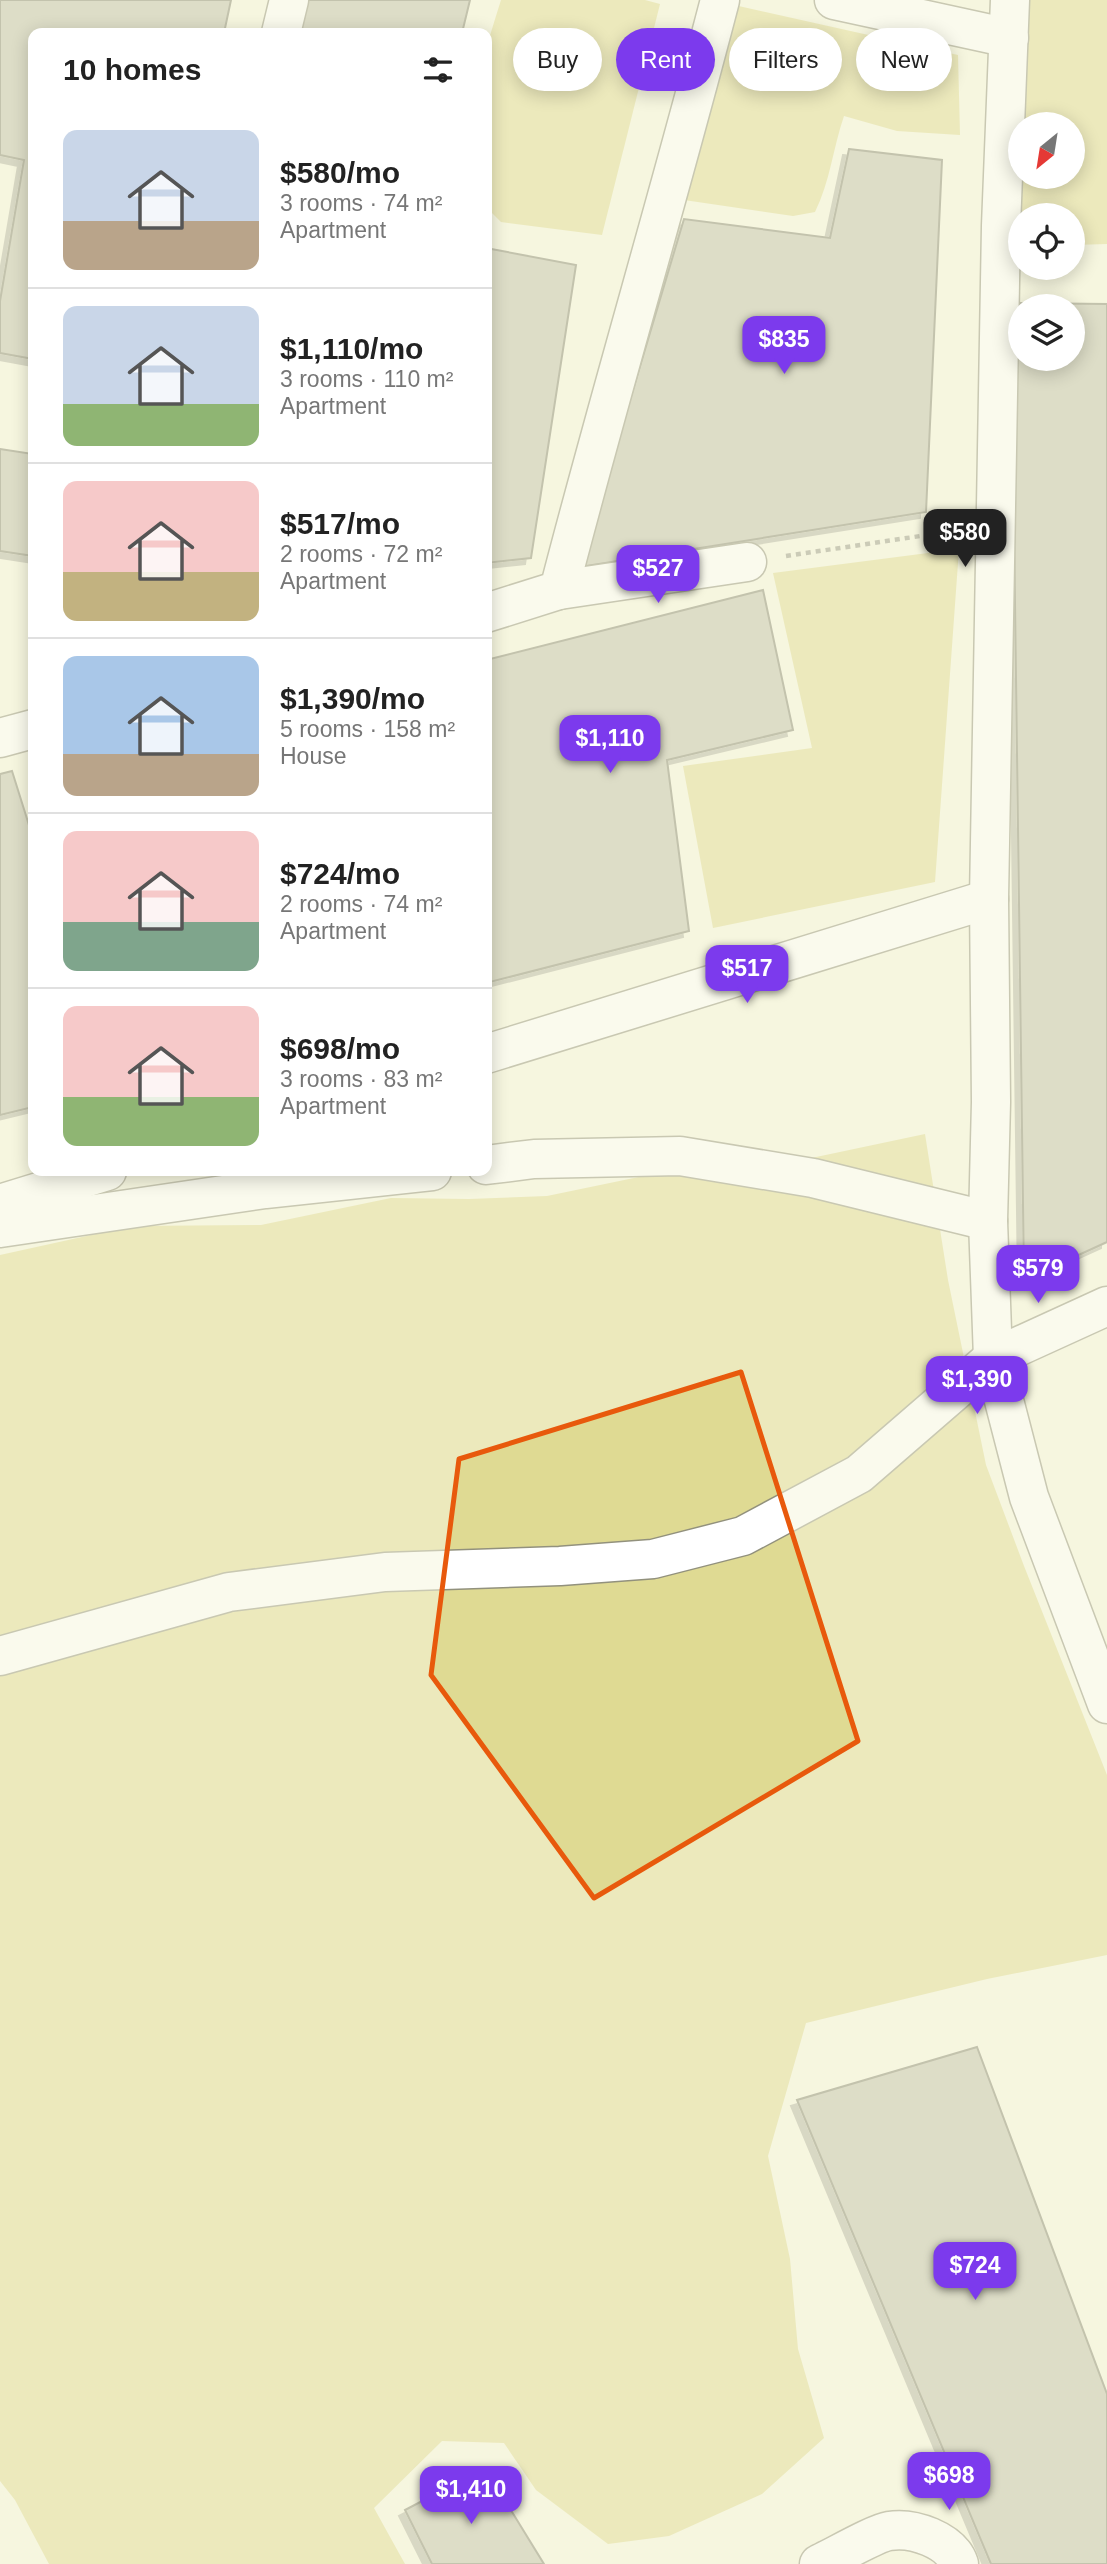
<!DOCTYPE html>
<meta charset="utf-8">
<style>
:root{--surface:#fff;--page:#f6f6f6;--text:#222;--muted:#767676;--line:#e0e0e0;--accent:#7c3aed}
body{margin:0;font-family:Helvetica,sans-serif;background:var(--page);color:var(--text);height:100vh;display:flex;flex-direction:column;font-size:26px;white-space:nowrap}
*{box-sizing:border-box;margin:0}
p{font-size:23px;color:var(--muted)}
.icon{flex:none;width:38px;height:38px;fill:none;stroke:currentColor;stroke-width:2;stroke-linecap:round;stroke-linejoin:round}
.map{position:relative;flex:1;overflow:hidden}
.panel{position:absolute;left:28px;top:28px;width:464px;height:1148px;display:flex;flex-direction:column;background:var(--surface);border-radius:14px;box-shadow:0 4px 18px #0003}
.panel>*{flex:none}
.guide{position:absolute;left:513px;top:28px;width:488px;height:63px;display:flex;gap:14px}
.needle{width:46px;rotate:210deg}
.tools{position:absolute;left:1008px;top:112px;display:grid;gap:14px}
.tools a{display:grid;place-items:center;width:77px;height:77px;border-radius:50%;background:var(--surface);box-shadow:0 4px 18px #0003;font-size:35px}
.price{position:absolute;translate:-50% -60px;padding:0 16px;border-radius:14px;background:var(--accent);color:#fff;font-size:23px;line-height:46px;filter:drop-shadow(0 2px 4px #0008)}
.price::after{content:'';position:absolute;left:50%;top:42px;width:21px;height:16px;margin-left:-10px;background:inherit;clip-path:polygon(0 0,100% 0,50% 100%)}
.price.active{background:#222;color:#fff}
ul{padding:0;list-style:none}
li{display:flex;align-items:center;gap:21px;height:175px;padding:0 35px}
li+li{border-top:2px solid var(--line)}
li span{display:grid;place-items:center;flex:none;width:196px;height:140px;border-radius:14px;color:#555}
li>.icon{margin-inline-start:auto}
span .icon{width:84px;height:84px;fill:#fffc;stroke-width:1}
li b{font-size:30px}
h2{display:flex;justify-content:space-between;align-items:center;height:84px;padding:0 35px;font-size:30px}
.pill{padding:0 24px;border-radius:32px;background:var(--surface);box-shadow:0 4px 18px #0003;font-size:24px;line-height:63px}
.pill.active{background:var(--accent);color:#fff}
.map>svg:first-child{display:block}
.green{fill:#dfda93;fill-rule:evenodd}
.building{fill:#bfbeaa;stroke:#868572;stroke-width:2;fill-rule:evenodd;filter:url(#shadow)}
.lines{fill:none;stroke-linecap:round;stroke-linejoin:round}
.minor-casing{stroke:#92917d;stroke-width:41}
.path{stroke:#989788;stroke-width:4.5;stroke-dasharray:5 5;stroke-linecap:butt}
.minor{stroke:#fff;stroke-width:38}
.marked{fill:none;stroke:#e8590c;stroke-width:5;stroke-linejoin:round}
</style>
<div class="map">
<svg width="1107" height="2564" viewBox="0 0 1107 2564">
<defs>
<filter id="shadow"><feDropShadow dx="-6" dy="6" stdDeviation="0" flood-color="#0004"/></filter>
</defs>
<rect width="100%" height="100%" fill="#f6f5df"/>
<g class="green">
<path d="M501,0H645L660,4L602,235L501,222L487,208V45Z"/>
<path d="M712,0L958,55L960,135L897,131L844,116C833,148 830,182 815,212L793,216L684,200Z"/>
<path d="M1027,0H1107V244L1073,245V215H1020V245H1007ZM1020,124H1073V177H1020Z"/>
<path d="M959,549L935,882L713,928L683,766L812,748L773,573Z"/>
<path d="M925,1134L948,1280L986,1465L1024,1566L1107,1775V1955L987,1979L806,2023L768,2156L790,2259L798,2349L824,2438L762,2494L669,2536L608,2544L536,2490L504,2443L442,2441L374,2508L405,2564H49L15,2500L0,2481V1255L132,1226L261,1225L391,1198L469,1199L547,1196L716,1161L802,1160Z"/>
</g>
<g class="building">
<path d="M0,0H231L224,33H33V359L0,353V301L24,160L0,155Z"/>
<path d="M298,0H470L462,33H291Z"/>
<path d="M849,149L942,160L926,512L580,567L684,219L830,238Z"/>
<path d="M486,248L576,265L531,558L486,563Z"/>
<path d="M1011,303L1107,304V1242L1024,1280ZM1020,306H1073V359H1020Z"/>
<path d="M0,449L33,454V556L0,551Z"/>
<path d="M763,590L793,730L667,760L689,931L486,983V660Z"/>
<path d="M12,771L33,838V1107L0,1115V774Z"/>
<path d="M977,2047L1107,2394V2564H991L797,2100Z"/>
<path d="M485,2468L544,2564H432L405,2510Z"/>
</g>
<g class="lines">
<g class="minor-casing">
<g id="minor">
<path d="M834,0L1009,38"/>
<path d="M1010,0L1001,226L989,899L991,1102L988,1221L993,1358L1029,1497L1107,1704"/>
<path d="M281,33L289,0"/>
<path d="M559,590L747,562"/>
<path d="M486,613L559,590C610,393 669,197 720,0"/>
<path d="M0,738L33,729"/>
<path d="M486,1054L989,899"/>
<path d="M486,1165L534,1159L680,1156L813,1178L988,1221"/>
<path d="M0,1204L107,1171"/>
<path d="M0,1228L265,1189L432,1171"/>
<path d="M0,1656L229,1592L385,1572L560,1566L653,1559L743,1536L859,1474L993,1358L1107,1306"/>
<path d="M819,2564C834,2557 876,2533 889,2531C913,2527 951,2540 959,2564"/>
</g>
</g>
<path class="path" d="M786,556L954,531"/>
<use href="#minor" class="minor"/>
</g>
<path d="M0 0H1107V2564H0ZM741,1372L858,1741L594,1898L431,1675L459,1459Z" fill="#f6f5df" fill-opacity=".55" fill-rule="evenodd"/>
<path class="marked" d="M741,1372L858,1741L594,1898L431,1675L459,1459Z"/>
</svg>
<div class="tools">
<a><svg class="needle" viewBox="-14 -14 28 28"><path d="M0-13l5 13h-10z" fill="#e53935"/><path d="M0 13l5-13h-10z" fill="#767676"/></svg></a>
<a><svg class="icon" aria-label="locate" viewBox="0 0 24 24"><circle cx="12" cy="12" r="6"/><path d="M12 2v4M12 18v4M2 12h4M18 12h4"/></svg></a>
<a><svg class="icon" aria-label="layers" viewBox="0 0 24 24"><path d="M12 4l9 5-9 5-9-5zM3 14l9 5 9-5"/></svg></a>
</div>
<b class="price" style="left:784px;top:376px">$835</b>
<b class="price active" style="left:965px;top:569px">$580</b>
<b class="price" style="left:658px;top:605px">$527</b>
<b class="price" style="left:610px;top:775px">$1,110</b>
<b class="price" style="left:747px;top:1005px">$517</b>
<b class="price" style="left:1038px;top:1305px">$579</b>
<b class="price" style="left:977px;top:1416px">$1,390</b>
<b class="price" style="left:975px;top:2302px">$724</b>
<b class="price" style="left:949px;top:2512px">$698</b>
<b class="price" style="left:471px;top:2526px">$1,410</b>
<div class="guide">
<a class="pill">Buy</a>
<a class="pill active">Rent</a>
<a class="pill">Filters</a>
<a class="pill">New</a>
</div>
<section class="panel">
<h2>10 homes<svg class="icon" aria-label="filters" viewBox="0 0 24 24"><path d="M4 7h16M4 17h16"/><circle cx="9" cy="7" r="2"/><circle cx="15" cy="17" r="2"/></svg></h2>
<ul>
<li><span style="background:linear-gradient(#c9d6e8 65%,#b9a48a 0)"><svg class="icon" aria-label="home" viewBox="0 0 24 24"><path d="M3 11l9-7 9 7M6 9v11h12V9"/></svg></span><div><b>$580/mo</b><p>3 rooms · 74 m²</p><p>Apartment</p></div></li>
<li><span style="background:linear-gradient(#c9d6e8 70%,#8fb573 0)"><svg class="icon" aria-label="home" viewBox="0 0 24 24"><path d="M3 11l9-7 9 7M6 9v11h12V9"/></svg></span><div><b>$1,110/mo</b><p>3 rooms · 110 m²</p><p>Apartment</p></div></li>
<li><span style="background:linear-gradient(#f6c9c9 65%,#c2b280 0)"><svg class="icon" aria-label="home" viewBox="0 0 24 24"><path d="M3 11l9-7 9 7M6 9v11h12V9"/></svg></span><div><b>$517/mo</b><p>2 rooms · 72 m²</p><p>Apartment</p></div></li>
<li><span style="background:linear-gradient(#a9c7e8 70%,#b9a48a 0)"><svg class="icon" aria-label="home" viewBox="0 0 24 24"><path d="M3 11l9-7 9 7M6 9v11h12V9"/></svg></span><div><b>$1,390/mo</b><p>5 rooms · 158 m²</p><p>House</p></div></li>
<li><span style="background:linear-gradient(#f6c9c9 65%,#7fa58c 0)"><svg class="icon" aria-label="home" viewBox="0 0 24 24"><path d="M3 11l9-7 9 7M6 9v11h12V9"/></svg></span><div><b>$724/mo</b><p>2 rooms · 74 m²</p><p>Apartment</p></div></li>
<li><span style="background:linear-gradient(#f6c9c9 65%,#8fb573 0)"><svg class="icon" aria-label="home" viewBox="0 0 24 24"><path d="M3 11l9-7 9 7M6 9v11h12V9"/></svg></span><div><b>$698/mo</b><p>3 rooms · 83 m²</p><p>Apartment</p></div></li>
</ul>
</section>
</div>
